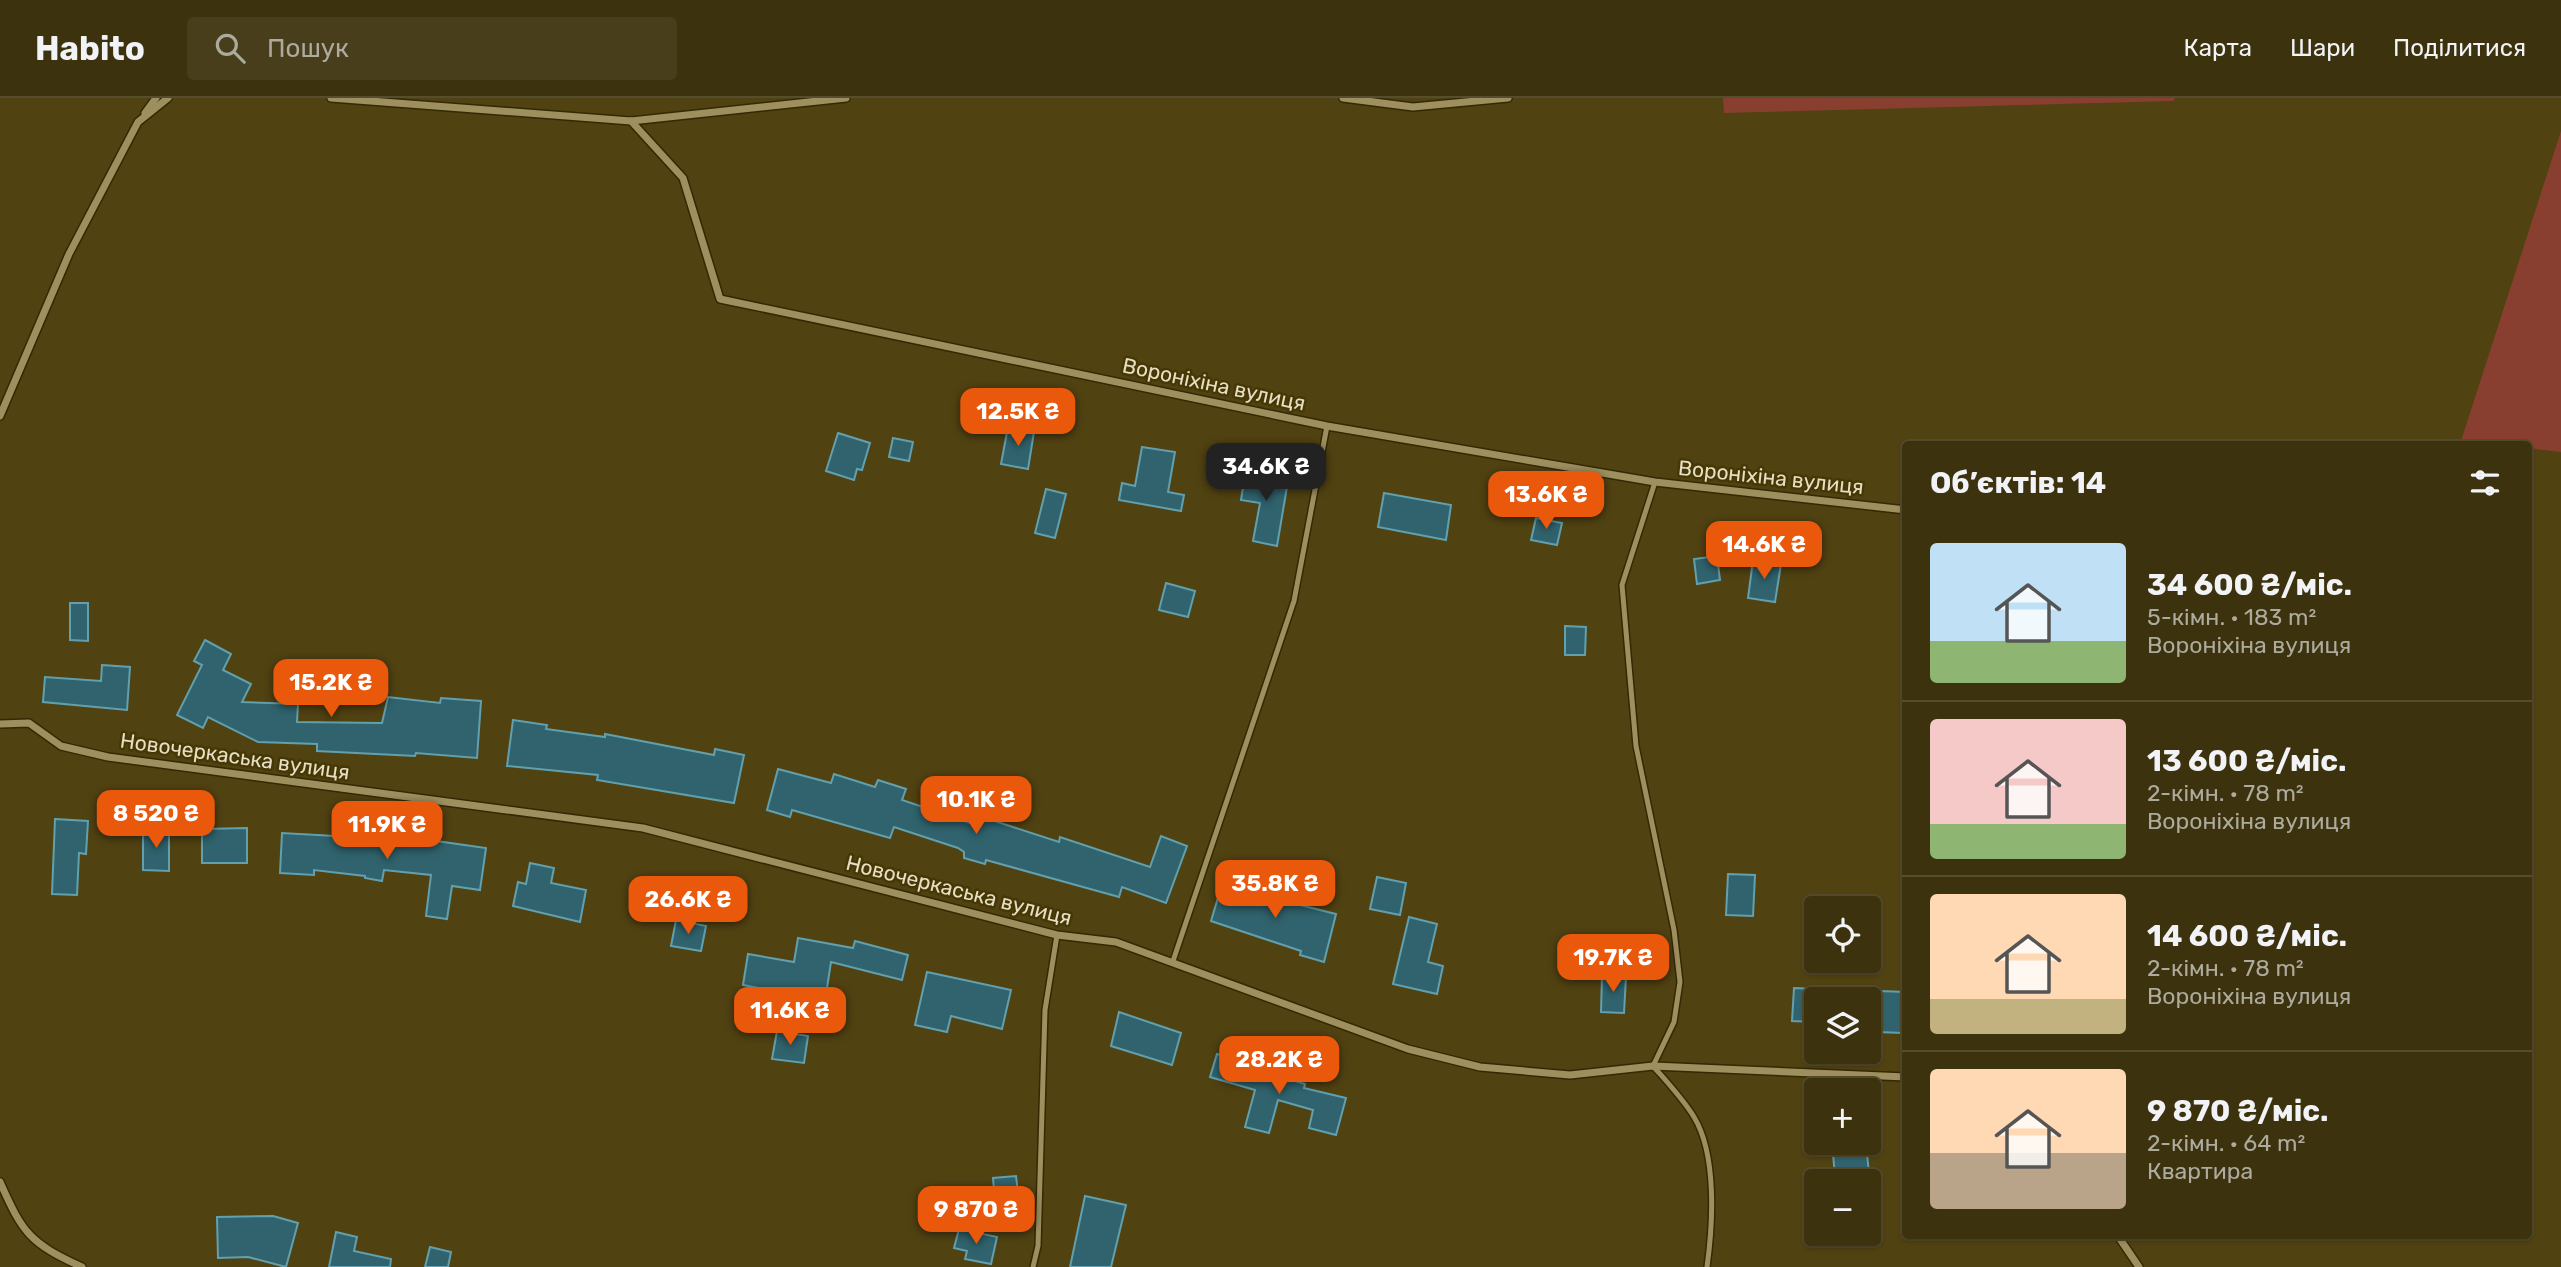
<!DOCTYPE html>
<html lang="uk">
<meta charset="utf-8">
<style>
:root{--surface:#3d320e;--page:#483e1c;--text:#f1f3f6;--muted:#adaa9e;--line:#564d2e;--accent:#ea580c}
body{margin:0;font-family:Rubik,sans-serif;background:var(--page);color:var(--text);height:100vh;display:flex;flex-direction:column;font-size:26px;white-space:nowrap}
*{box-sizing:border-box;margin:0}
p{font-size:23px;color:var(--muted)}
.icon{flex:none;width:38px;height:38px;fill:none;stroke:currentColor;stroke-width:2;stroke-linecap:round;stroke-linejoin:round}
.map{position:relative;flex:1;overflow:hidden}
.drawer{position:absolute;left:1902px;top:343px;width:630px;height:798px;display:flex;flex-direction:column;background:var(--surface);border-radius:7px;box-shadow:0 2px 5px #0004,0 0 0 2px var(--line)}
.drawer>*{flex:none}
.controls{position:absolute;left:1804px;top:798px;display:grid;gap:14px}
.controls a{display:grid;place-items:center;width:77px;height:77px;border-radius:7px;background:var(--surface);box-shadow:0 2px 5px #0004,0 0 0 2px var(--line);font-size:35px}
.price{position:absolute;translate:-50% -60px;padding:0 16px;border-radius:14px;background:var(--accent);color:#fff;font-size:23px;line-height:46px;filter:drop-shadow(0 2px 4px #0008)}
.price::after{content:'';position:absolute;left:50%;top:42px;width:21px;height:16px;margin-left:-10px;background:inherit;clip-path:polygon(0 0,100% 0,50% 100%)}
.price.active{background:#222;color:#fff}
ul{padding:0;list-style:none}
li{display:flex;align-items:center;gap:21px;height:175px;padding:0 28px}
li+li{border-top:2px solid var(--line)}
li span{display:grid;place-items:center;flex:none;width:196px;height:140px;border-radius:7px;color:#555}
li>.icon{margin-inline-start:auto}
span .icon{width:84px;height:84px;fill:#fffc;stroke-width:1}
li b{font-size:30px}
h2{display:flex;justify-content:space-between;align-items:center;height:84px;padding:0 28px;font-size:30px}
header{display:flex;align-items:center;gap:42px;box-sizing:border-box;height:98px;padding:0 35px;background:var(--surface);border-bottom:2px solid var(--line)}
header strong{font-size:33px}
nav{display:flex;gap:38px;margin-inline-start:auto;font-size:24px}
.search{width:490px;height:63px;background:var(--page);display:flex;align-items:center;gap:18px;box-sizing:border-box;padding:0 24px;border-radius:7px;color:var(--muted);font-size:26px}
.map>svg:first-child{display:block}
.green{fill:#893f30}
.building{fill:#30636d;stroke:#61a0ae;stroke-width:2}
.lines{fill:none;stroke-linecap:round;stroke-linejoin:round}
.lane-casing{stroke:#342904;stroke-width:8}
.street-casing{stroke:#342904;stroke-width:10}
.lane{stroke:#9e8f5f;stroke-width:5}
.street{stroke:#9e8f5f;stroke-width:7}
.labels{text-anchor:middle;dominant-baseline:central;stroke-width:5;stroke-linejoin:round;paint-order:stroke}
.street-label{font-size:21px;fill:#e6dec5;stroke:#463804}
</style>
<header>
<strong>Habito</strong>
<div class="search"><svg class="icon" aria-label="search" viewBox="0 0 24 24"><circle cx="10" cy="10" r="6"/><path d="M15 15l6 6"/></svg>Пошук</div>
<nav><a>Карта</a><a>Шари</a><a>Поділитися</a></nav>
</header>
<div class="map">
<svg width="2561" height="1169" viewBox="0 0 2561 1169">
<rect width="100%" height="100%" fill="#514212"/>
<g class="green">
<path d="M1723,0H2175L2173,3L1724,15Z"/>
<path d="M2561,33V354L2529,350V346L2461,343Z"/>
</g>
<g class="building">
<path d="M1008,329L1034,334L1028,371L1001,366Z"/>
<path d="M838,335L870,345L862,372L857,371L854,382L826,373Z"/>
<path d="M893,340L913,344L909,363L889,359Z"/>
<path d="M1142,349L1175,354L1168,394L1184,397L1181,413L1119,402L1122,385L1135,388Z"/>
<path d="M1246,371L1289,377L1277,448L1253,443L1260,405L1241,402Z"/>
<path d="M1046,391L1066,396L1055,440L1035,435Z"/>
<path d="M1384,395L1451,407L1446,442L1378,429Z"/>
<path d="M1536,420L1562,425L1557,447L1531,442Z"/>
<path d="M1717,458L1720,482L1697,486L1694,461Z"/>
<path d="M1753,462L1781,466L1775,504L1748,500Z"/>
<path d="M1166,485L1195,493L1188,519L1159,512Z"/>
<path d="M70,505H88V543L70,542Z"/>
<path d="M1565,528L1586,529L1585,557H1565Z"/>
<path d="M205,542L231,556L223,572L251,586L242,604L298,606L297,624L382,625L388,599L440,605L441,600L481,603L477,660L416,655L415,658L317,653V646L258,644L208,619L203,630L177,617L202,567L194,563Z"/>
<path d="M102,567L130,569L127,612L43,604L45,579L101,583Z"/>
<path d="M513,622L547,627L546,631L605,639V636L714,657L715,651L744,657L734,705L597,682L598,677L507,668Z"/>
<path d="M778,671L831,685L834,676L875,689L878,682L906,691L902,702L973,726L976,717L1059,744L1060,739L1150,769L1161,738L1187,748L1166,805L1122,789L1119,799L986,762L985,766L964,760V754L958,750L894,729L890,740L792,712L790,719L767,712Z"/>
<path d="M55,721L88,723L86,756L79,755L77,797L52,796Z"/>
<path d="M336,727L363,730L362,739L400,745L401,738L486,750L480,792L452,788L447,821L426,818L431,777L384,772L382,783L365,780V778L314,772V777L280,775L282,735L335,738Z"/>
<path d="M247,730V765H202V731Z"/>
<path d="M143,732H169V773L143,772Z"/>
<path d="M530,765L554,770L551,785L586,792L580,824L513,808L518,784L526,786Z"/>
<path d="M1728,776L1755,777L1753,818L1726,817Z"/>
<path d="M1377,779L1406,785L1400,817L1370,811Z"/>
<path d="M1223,783L1271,797L1272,793L1290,798L1288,804L1336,816L1324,864L1300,857L1301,853L1211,823Z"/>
<path d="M1409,819L1437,826L1428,864L1443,868L1437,896L1393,886Z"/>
<path d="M676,822L706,828L701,853L671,848Z"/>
<path d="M798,840L853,850L855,843L908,857L902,882L831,864L825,903L743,887L748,856L794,864Z"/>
<path d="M927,874L1011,892L1002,931L951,918L947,934L915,927Z"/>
<path d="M1602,878L1626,879L1624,915L1601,914Z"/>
<path d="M1794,890L1816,891V924L1792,923Z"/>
<path d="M1879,893L1906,894L1904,935L1877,934Z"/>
<path d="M1119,914L1181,935L1172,967L1111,948Z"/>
<path d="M777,933L808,938L804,965L772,961Z"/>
<path d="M1217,956L1251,966L1250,970L1305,986L1304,990L1346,1000L1336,1037L1309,1030L1313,1012L1278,1002L1269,1035L1245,1029L1255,992L1210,979Z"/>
<path d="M1832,1045H1866L1869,1076L1835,1078Z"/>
<path d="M1016,1078L1019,1102L995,1104L993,1080Z"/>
<path d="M1085,1098L1126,1107L1111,1169H1070Z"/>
<path d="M273,1118L298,1125L286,1169L248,1159L218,1160L217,1119Z"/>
<path d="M959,1131L997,1139L991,1166L965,1161L967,1153L954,1150Z"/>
<path d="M336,1134L357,1139L354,1153L391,1161L390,1169H329Z"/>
<path d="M430,1149L451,1154L448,1169H425Z"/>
</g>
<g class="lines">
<g class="lane-casing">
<g id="lane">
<path d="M1655,384L1622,487L1636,648L1674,832L1680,884L1674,924L1653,968C1667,984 1683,1001 1694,1019C1717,1057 1713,1126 1707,1169"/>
<path d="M1173,863L1294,503L1327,328"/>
<path d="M1033,1169L1038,1148L1045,912L1057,837"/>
</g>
</g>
<g class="street-casing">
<g id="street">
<path d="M331,0L631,23L846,0"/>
<path d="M1343,0L1413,9L1508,0"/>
<path d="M145,15L156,0"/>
<path d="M631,23L683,80L720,201L1327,328L1655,384L1906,412"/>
<path d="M0,318L69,156L138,24L168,0"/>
<path d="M0,626L29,625L61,648L108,659L643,730L1057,837L1116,844L1408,951L1480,969L1570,977L1653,968L1906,979"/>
<path d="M0,1084C23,1136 30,1145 82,1169"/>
<path d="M2118,1138L2139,1169"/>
</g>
</g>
<use href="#lane" class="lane"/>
<use href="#street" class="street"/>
</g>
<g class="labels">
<g class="street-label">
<text transform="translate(1214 286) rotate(12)">Вороніхіна вулиця</text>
<text transform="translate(1771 379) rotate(6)">Вороніхіна вулиця</text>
<text transform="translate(235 658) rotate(8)">Новочеркаська вулиця</text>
<text transform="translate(959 792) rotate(14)">Новочеркаська вулиця</text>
</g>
</g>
</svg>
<div class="controls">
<a><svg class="icon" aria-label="locate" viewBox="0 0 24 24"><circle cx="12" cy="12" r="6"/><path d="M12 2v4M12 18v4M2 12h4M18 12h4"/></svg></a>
<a><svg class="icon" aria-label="layers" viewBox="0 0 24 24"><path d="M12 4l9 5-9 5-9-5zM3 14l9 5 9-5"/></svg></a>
<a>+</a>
<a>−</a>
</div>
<b class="price" style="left:1018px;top:350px">12.5K ₴</b>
<b class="price active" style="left:1266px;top:405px">34.6K ₴</b>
<b class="price" style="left:1546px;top:433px">13.6K ₴</b>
<b class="price" style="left:1764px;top:483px">14.6K ₴</b>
<b class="price" style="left:331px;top:621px">15.2K ₴</b>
<b class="price" style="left:976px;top:738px">10.1K ₴</b>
<b class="price" style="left:156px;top:752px">8 520 ₴</b>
<b class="price" style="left:387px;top:763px">11.9K ₴</b>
<b class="price" style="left:1275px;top:822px">35.8K ₴</b>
<b class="price" style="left:688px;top:838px">26.6K ₴</b>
<b class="price" style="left:1613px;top:896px">19.7K ₴</b>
<b class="price" style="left:790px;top:949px">11.6K ₴</b>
<b class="price" style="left:1279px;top:998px">28.2K ₴</b>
<b class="price" style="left:976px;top:1148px">9 870 ₴</b>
<section class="drawer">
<h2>Об’єктів: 14<svg class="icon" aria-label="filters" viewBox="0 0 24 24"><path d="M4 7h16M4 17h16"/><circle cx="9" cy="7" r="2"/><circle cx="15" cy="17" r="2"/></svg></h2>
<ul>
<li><span style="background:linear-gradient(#bfe0f5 70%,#8fb573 0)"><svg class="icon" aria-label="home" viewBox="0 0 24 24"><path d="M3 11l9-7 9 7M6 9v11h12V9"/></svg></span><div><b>34 600 ₴/міс.</b><p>5-кімн. · 183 m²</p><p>Вороніхіна вулиця</p></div></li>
<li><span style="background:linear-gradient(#f6c9c9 75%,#8fb573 0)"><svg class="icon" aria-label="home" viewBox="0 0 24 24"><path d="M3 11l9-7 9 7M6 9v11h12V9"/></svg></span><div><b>13 600 ₴/міс.</b><p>2-кімн. · 78 m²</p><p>Вороніхіна вулиця</p></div></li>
<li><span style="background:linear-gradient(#ffd9b3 75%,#c2b280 0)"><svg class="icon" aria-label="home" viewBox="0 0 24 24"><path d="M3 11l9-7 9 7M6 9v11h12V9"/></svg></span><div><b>14 600 ₴/міс.</b><p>2-кімн. · 78 m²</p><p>Вороніхіна вулиця</p></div></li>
<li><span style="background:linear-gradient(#ffd9b3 60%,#b9a48a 0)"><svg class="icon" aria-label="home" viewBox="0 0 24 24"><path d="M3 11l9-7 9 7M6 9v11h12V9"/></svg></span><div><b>9 870 ₴/міс.</b><p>2-кімн. · 64 m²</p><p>Квартира</p></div></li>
</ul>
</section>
</div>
